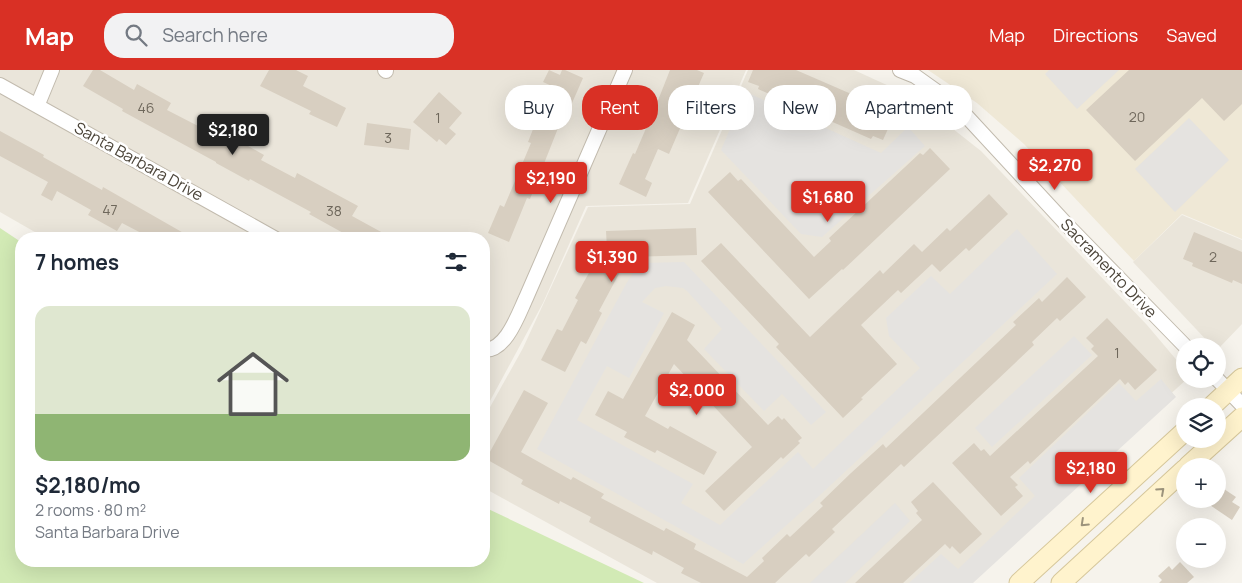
<!DOCTYPE html>
<meta charset="utf-8">
<style>
:root{--surface:#fff;--page:#f2f2f3;--text:#1f2937;--muted:#747a83;--accent:#d93025}
body{margin:0;font-family:Manrope,sans-serif;background:var(--page);color:var(--text);height:100vh;display:flex;flex-direction:column;font-size:19px;white-space:nowrap}
*{box-sizing:border-box;margin:0}
p{font-size:16px;color:var(--muted)}
.icon{flex:none;width:28px;height:28px;fill:none;stroke:currentColor;stroke-width:2;stroke-linecap:round;stroke-linejoin:round}
.map{position:relative;flex:1;overflow:hidden}
.panel{position:absolute;left:15px;top:162px;width:475px;height:335px;display:flex;flex-direction:column;background:var(--surface);border-radius:20px;box-shadow:0 5px 20px #0002}
.panel>*{flex:none}
.top-card{position:absolute;left:505px;top:15px;width:475px;height:45px;display:flex;gap:10px}
.buttons{position:absolute;left:1176px;top:268px;display:grid;gap:10px}
.buttons a{display:grid;place-items:center;width:50px;height:50px;border-radius:50%;background:var(--surface);box-shadow:0 5px 20px #0002;font-size:25px}
.price{position:absolute;translate:-50% -42px;padding:0 11px;border-radius:5px;background:var(--accent);color:#fff;font-size:16px;line-height:32px;filter:drop-shadow(0 1px 2px #0008)}
.price::after{content:'';position:absolute;left:50%;top:30px;width:15px;height:11px;margin-left:-8px;background:inherit;clip-path:polygon(0 0,100% 0,50% 100%)}
.price.current{background:#222;color:#fff}
ul{padding:0;list-style:none}
li{display:grid;align-content:center;gap:10px;height:265px;padding:0 20px}
li span{display:grid;place-items:center;height:155px;border-radius:15px;color:#555}
li>.icon{margin-inline-start:auto}
span .icon{width:90px;height:90px;fill:#fffc;stroke-width:1}
li b{font-size:21px}
h2{display:flex;justify-content:space-between;align-items:center;height:60px;padding:0 20px;font-size:21px}
.tag{padding:0 18px;border-radius:20px;background:var(--surface);box-shadow:0 5px 20px #0002;font-size:18px;line-height:45px}
.tag.current{background:var(--accent);color:#fff}
header{display:flex;align-items:center;gap:30px;box-sizing:border-box;height:70px;padding:0 25px;background:var(--accent);color:#fff}
header strong{font-size:24px}
nav{display:flex;gap:28px;margin-inline-start:auto;font-size:18px}
.search{width:350px;height:45px;background:var(--page);display:flex;align-items:center;gap:12px;box-sizing:border-box;padding:0 18px;border-radius:20px;color:var(--muted);font-size:19px}
.map>svg:first-child{display:block}
.residential{fill:#eae5da}
.education{fill:#efe8d6}
.green{fill:#d2eab5}
.parking{fill:#e5e3e0}
.building{fill:#d8cfc1}
.lines{fill:none;stroke-linecap:round;stroke-linejoin:round}
.minor-casing{stroke:#c2bbae;stroke-width:16}
.secondary-casing{stroke:#d6c79b;stroke-width:21}
.minor{stroke:#fff;stroke-width:14}
.secondary{stroke:#fff3cd;stroke-width:19}
.oneway{stroke:#9c937c}
.labels{text-anchor:middle;dominant-baseline:central;stroke-width:5;stroke-linejoin:round;paint-order:stroke}
.number-label{font-size:14px;fill:#6e675b}
.street-label{font-size:16px;fill:#4b4439;stroke:#fff}
</style>
<header>
<strong>Map</strong>
<div class="search"><svg class="icon" aria-label="search" viewBox="0 0 24 24"><circle cx="10" cy="10" r="6"/><path d="M15 15l6 6"/></svg>Search here</div>
<nav><a>Map</a><a>Directions</a><a>Saved</a></nav>
</header>
<div class="map">
<svg width="1242" height="513" viewBox="0 0 1242 513">
<rect width="100%" height="100%" fill="#f6f3ec"/>
<g class="residential">
<path d="M0,0H746L688,133L586,136L543,233L484,342V169H47L0,142Z"/>
<path d="M748,0H854L889,16L948,55L981,81L1147,255L1185,300V309H1187L962,513H657L484,418V348L523,278L588,137L690,134Z"/>
<path d="M1182,145L1242,170V254L1218,279V276H1212L1133,192Z"/>
</g>
<path class="education" d="M928,0H1242V169L1182,144L1134,191L1024,74L977,33Z"/>
<path class="green" d="M0,158L21,172V491H484V437L644,513H0Z"/>
<g class="parking">
<path d="M1049,0H1119L1077,39L1045,4Z"/>
<path d="M746,22L881,83L908,57L925,76L822,167L801,164L721,80Z"/>
<path d="M1189,48L1229,90L1175,142L1135,99Z"/>
<path d="M1017,159L1057,204L819,426L743,494L537,379L626,214L640,193L684,192L826,342L811,355L782,324L764,341L704,279L722,259L687,221L683,218L666,216L655,218L642,232L664,243L629,308L607,296L577,350L693,414L681,433L720,455L798,382L813,399L920,298L889,266L886,248L931,206L950,224Z"/>
<path d="M1074,266L1092,285L992,377L975,358Z"/>
<path d="M1161,309L1176,327L973,513H909L941,484L958,499L1035,426L1019,408L1119,313L1136,331Z"/>
<path d="M895,433L910,451L845,513H810Z"/>
</g>
<g class="building">
<path d="M93,0H100L134,20L137,14L171,33L167,40L200,57L204,51L264,85L261,90L295,108L297,103L358,136L352,146L394,169H354L309,144L311,142L250,109L249,111L216,93V92L122,41L123,39L83,16Z"/>
<path d="M269,0H296L308,6L303,16L346,38L337,57L309,44L311,41L260,16Z"/>
<path d="M549,0L560,5L562,0H565L583,8L569,40L566,38L530,129L527,128L509,172L488,163L500,135L504,137L531,73L528,72L539,44L542,45L554,17L543,12Z"/>
<path d="M670,0H697L704,3L694,26L716,36L708,52L687,42L669,84L658,79L645,109L652,113L646,127L619,114L633,83L635,84L647,56L643,54L649,41L653,43Z"/>
<path d="M753,0H796L895,43L883,70L873,66L871,69L758,19L759,16L748,12Z"/>
<path d="M1129,0H1242V34L1224,51L1202,28L1135,91L1086,40Z"/>
<path d="M439,22L462,43L449,58L456,64L446,75L439,69L437,72L413,52Z"/>
<path d="M367,53L411,59L409,80L364,75Z"/>
<path d="M0,61L44,85L43,87L102,120L103,117L194,169H140L143,164L122,153L117,161L88,145L91,140L57,121L52,131L41,125L48,112L0,86Z"/>
<path d="M930,78L950,99L843,200L842,199L809,229L708,122L730,102L738,111L741,109L814,187L831,171L829,168L920,83L923,85Z"/>
<path d="M989,124L1008,144L969,181L966,178L940,202L932,194L901,223L898,220L861,255L897,294L861,328L863,329L843,348L776,277L779,274L701,191L721,173L810,267L880,200L883,204L914,174L922,182L947,158L950,161Z"/>
<path d="M696,158L697,185L628,187L599,241L602,243L586,274L581,271L565,302L541,290L557,259L562,261L578,230L575,228L596,190L608,196L606,161Z"/>
<path d="M1194,162L1242,182V214L1233,210L1232,213L1192,196L1193,193L1183,189Z"/>
<path d="M1067,207L1086,227L1060,251L1057,248L1032,272L1034,275L995,312L904,397L901,394L832,459L835,462L809,487L806,484L775,513H701L681,503L684,498L653,481L652,485L589,452L591,447L560,431L559,434L521,414L523,410L486,389L524,320L548,333L521,382L571,410L573,407L604,424L601,428L645,451L664,461L666,458L696,474L694,479L747,507L764,491L762,488L787,464L790,467L823,436L820,433L851,403L883,374L886,378L1016,255L1013,252L1039,228L1042,232Z"/>
<path d="M672,242L695,255L687,270L768,355L778,346L782,350L784,348L802,368L798,371L800,373L783,389L781,387L724,441L705,421L752,377L674,294L645,346L668,359L670,356L717,382L704,405L657,380L655,383L624,367L627,362L595,345L608,321L623,329Z"/>
<path d="M1107,248L1157,300L1135,320L1128,312L1125,315L1120,309L1030,394L1028,391L1010,407L1018,415L1015,417L1023,426L1001,446L952,393L974,373L981,381L984,379L990,386L1098,286L1091,279L1094,276L1086,268Z"/>
<path d="M933,412L982,464L960,484L952,476L950,479L945,474L903,513H855L922,450L916,443L918,441L911,432Z"/>
<path d="M1218,415L1236,427L1232,432L1240,437L1232,450L1201,429H1218Z"/>
<path d="M1180,492L1194,507L1187,513H1159L1162,510L1158,506L1169,496L1172,500Z"/>
</g>
<g class="lines">
<g class="minor-casing">
<g id="minor">
<path d="M385,0L386,1"/>
<path d="M900,0L915,6L957,36L1067,155L1185,276"/>
<path d="M0,15L276,169"/>
<path d="M38,34L52,0"/>
<path d="M484,280C506,281 518,245 526,228L625,0"/>
<path d="M1217,309L1242,335"/>
</g>
</g>
<g class="secondary-casing">
<g id="secondary">
<path d="M1212,336L1242,308"/>
<path d="M1188,396L1242,347"/>
<path d="M1019,513L1185,361"/>
<path d="M1061,513L1185,399"/>
</g>
</g>
<use href="#minor" class="minor"/>
<use href="#secondary" class="secondary"/>
</g>
<defs><path id="oneway-chevron" d="M-2-3.5L2.5 0L-2 3.5" fill="none" stroke-width="1.6" stroke-linecap="round" stroke-linejoin="round" transform="scale(1.25)"/></defs>
<g class="oneway">
<use href="#oneway-chevron" transform="translate(1161 421) rotate(-42)"/>
<use href="#oneway-chevron" transform="translate(1084 453) rotate(137)"/>
</g>
<g class="labels">
<g class="number-label">
<text x="146" y="37">46</text>
<text x="1137" y="46">20</text>
<text x="438" y="47">1</text>
<text x="388" y="67">3</text>
<text x="110" y="139">47</text>
<text x="334" y="140">38</text>
<text x="1213" y="186">2</text>
<text x="1117" y="282">1</text>
</g>
<g class="street-label">
<text transform="translate(139 91) rotate(29)">Santa Barbara Drive</text>
<text transform="translate(1109 198) rotate(46)">Sacramento Drive</text>
</g>
</g>
</svg>
<div class="buttons">
<a><svg class="icon" aria-label="locate" viewBox="0 0 24 24"><circle cx="12" cy="12" r="6"/><path d="M12 2v4M12 18v4M2 12h4M18 12h4"/></svg></a>
<a><svg class="icon" aria-label="layers" viewBox="0 0 24 24"><path d="M12 4l9 5-9 5-9-5zM3 14l9 5 9-5"/></svg></a>
<a>+</a>
<a>−</a>
</div>
<b class="price current" style="left:233px;top:86px">$2,180</b>
<b class="price" style="left:1055px;top:121px">$2,270</b>
<b class="price" style="left:551px;top:134px">$2,190</b>
<b class="price" style="left:828px;top:153px">$1,680</b>
<b class="price" style="left:612px;top:213px">$1,390</b>
<b class="price" style="left:697px;top:346px">$2,000</b>
<b class="price" style="left:1091px;top:424px">$2,180</b>
<div class="top-card">
<a class="tag">Buy</a>
<a class="tag current">Rent</a>
<a class="tag">Filters</a>
<a class="tag">New</a>
<a class="tag">Apartment</a>
</div>
<section class="panel">
<h2>7 homes<svg class="icon" aria-label="filters" viewBox="0 0 24 24"><path d="M4 7h16M4 17h16"/><circle cx="9" cy="7" r="2"/><circle cx="15" cy="17" r="2"/></svg></h2>
<ul>
<li><span style="background:linear-gradient(#dfe7d0 70%,#8fb573 0)"><svg class="icon" aria-label="home" viewBox="0 0 24 24"><path d="M3 11l9-7 9 7M6 9v11h12V9"/></svg></span><div><b>$2,180/mo</b><p>2 rooms · 80 m²</p><p>Santa Barbara Drive</p></div></li>
</ul>
</section>
</div>
